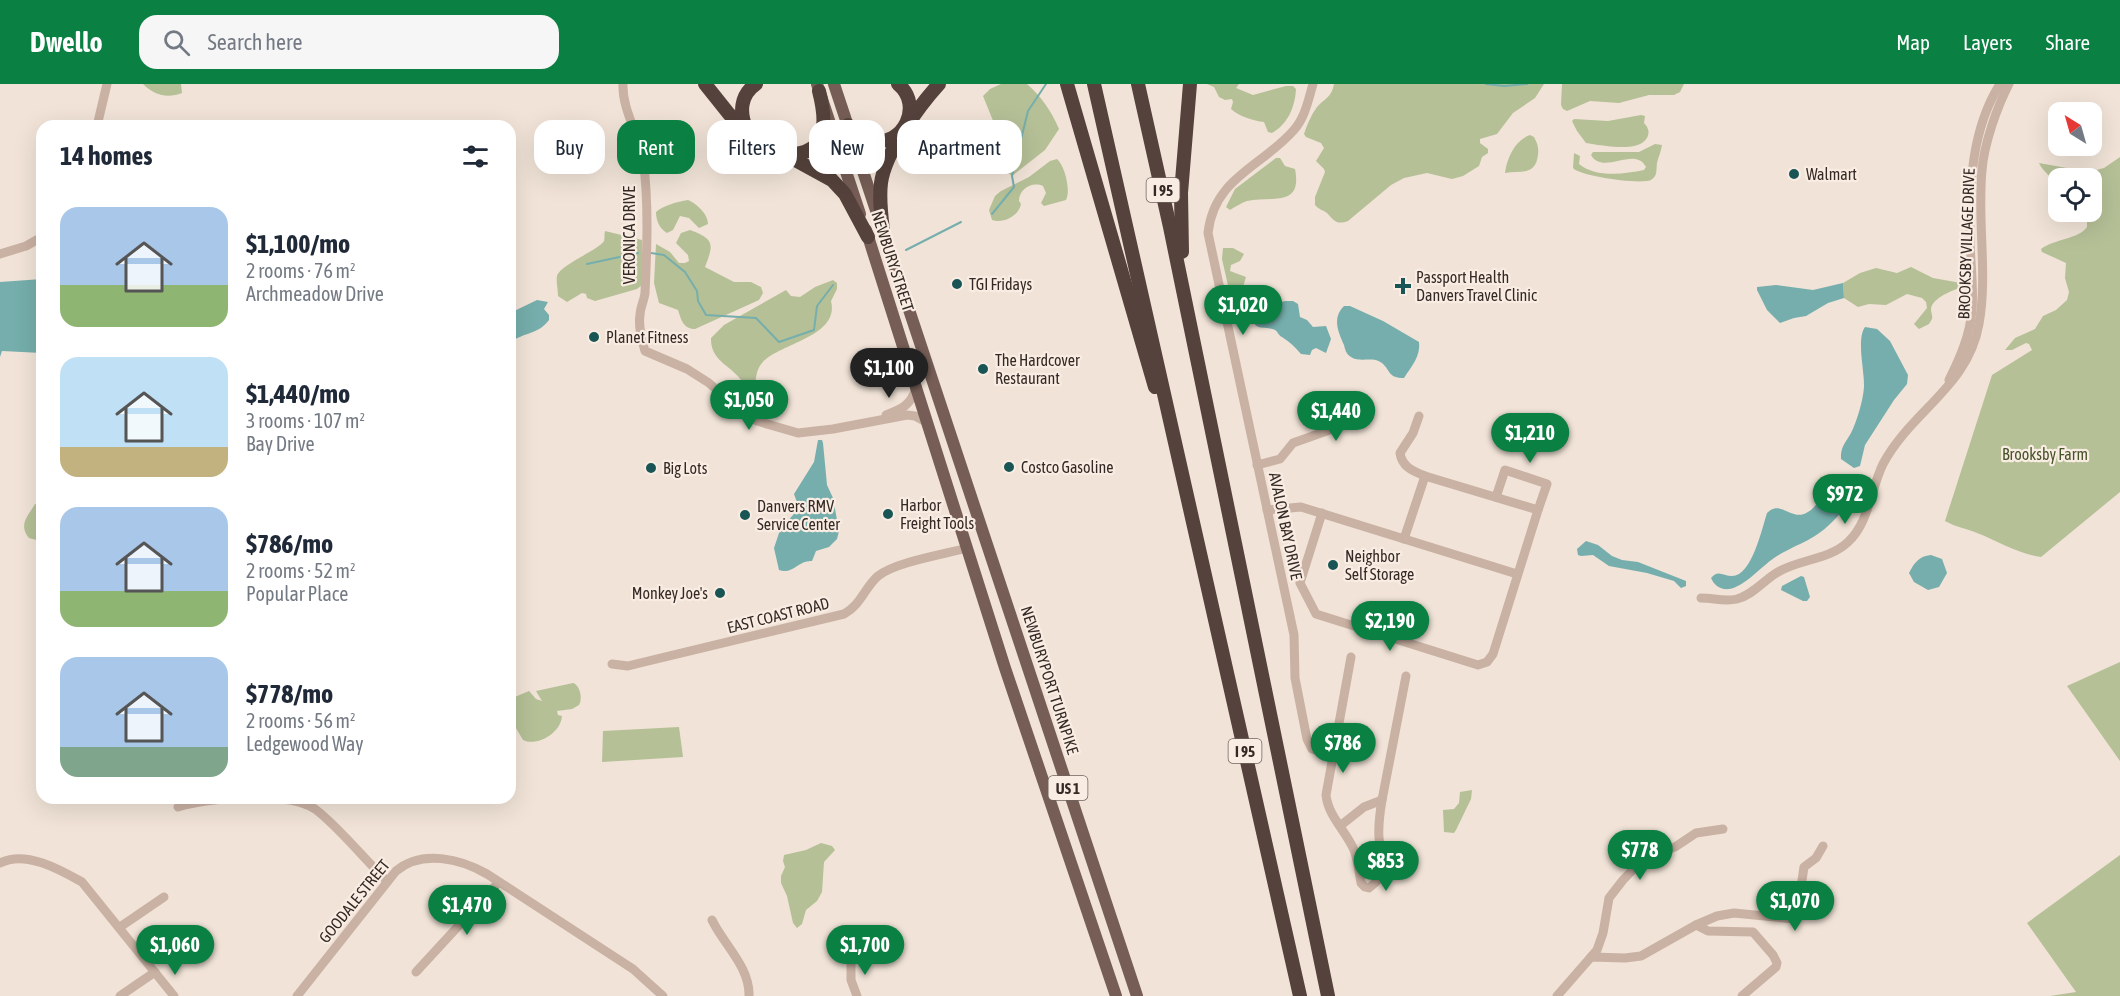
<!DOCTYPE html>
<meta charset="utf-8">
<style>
:root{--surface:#fff;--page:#f6f6f7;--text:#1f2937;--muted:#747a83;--accent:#0b8043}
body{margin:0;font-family:"Asap Condensed",sans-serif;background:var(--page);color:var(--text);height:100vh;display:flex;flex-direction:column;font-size:22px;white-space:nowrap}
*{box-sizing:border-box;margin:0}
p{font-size:20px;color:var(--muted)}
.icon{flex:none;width:33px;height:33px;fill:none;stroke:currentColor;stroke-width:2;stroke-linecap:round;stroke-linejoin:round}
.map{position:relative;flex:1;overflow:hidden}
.panel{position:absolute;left:36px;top:36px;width:480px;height:684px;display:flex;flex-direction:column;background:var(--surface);border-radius:18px;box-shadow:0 6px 24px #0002}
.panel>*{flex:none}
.guide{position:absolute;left:534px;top:36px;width:570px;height:54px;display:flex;gap:12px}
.needle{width:39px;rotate:323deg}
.tools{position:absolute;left:2048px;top:18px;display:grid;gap:12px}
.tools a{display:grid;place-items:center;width:54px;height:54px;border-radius:12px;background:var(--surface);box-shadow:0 6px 24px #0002;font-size:30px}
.price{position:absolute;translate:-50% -51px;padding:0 14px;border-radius:21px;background:var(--accent);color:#fff;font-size:20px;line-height:39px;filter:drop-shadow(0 2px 3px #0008)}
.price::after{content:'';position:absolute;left:50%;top:36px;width:18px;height:14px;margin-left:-9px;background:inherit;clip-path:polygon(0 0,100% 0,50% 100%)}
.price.current{background:#222;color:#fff}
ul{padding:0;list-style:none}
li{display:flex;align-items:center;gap:18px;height:150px;padding:0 24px}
li span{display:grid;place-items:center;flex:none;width:168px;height:120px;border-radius:18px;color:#555}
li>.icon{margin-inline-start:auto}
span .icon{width:72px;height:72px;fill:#fffc;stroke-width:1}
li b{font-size:26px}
h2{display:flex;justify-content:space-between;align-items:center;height:72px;padding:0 24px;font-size:26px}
.tag{padding:0 21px;border-radius:18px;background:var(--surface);box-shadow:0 6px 24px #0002;font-size:21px;line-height:54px}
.tag.current{background:var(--accent);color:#fff}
header{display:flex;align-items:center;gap:36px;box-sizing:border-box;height:84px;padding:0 30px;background:var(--accent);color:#fff}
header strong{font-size:28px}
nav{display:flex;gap:33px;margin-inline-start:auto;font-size:21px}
.search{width:420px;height:54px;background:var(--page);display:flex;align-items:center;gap:15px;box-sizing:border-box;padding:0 21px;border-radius:18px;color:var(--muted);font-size:22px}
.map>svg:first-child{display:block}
.green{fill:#b5c097}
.water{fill:#75aeac}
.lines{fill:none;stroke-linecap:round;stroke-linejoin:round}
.stream{stroke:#75aeac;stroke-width:2}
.minor{stroke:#c9b1a3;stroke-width:9}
.major{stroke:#765e56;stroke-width:12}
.highway{stroke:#55423c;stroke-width:14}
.poi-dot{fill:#1a5555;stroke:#f9ede3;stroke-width:2}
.labels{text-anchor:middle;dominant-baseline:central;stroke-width:4.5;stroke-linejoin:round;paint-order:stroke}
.shield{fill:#f9ede3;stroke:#6f645e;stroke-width:1.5}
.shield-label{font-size:15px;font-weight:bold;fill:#342925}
.poi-label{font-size:16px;fill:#342925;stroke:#f9ede3;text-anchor:start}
.street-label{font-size:16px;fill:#342925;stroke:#f9ede3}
.park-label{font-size:16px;fill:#465229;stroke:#f9ede3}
</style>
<header>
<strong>Dwello</strong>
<div class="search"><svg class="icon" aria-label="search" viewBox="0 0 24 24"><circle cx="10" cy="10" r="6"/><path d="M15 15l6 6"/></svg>Search here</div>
<nav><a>Map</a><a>Layers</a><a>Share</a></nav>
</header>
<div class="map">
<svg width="2120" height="912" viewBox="0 0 2120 912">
<rect width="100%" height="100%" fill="#f1e3d7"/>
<g class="green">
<path d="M143,0H181L182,9C167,15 154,11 143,0Z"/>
<path d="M1001,0H1027C1041,12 1052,28 1059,45L1045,66L1012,92L1008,89L998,67L996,44L983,12L990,5Z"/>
<path d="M1207,0H1239L1236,4L1253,11L1286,2H1293L1296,5C1295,23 1288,40 1272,49L1268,48L1264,38C1254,37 1238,32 1231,25L1233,18L1232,15L1225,16L1219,13L1214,3Z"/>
<path d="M1334,0H1544L1535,14L1513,29L1497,50L1480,55V59L1488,65V69L1482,73L1479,82L1463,92L1452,95L1427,89L1404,94L1391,101L1348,137C1337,141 1334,137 1327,129C1323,126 1318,125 1315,121V113L1325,88L1324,85L1316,77L1324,64L1321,59L1306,53L1304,50C1307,41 1311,31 1317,23C1324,15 1332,13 1334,0Z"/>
<path d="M1562,0H1684L1680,8L1674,11H1649L1619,19L1590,17L1567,27L1563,25L1561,21Z"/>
<path d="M1641,31L1645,32L1644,39C1654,49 1646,60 1634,62C1623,65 1597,61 1586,59L1577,47L1572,37L1574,35L1608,37Z"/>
<path d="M1530,51L1534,53C1539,62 1539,67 1537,76C1533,91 1519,87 1505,89C1507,74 1515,56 1530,51Z"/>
<path d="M1655,60L1662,61C1661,68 1658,74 1657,79C1656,85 1658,92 1651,96C1640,101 1579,92 1573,84L1574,69L1580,72L1579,80C1596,94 1624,90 1644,86L1646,83C1635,61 1603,92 1591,71L1593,68H1639Z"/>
<path d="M2120,73V408L2041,473C2018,470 1998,457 1977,449C1965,444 1958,444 1945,437L1992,291L2032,266L2029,260L2026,259L2012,266H2005L2015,254L2035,245L2043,232L2056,226L2067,216L2069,208L2065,194L2066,179L2042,168L2041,165C2054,155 2079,155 2087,143V128H2091V94H2058V102C2052,93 2043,88 2039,79L2089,88L2104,84Z"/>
<path d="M1276,74H1280L1285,82L1295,85C1303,125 1269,111 1247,117C1241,119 1235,123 1230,126L1226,123L1235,105Z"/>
<path d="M1057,75C1065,82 1071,107 1066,116L1044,122L1041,119L1046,109L1043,102C1032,97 1019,105 1019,117L1021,120C1019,132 1003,140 992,136L989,126L995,112L1001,107L1029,93L1050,77Z"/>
<path d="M688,116C697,120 708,130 708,140L699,144L689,134L680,132L673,146L667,149C660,145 656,137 656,128C664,121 677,118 688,116Z"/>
<path d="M690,146C716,155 713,162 705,183L734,198H751L761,203L763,209L759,216L695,245C683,245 681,235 678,226L659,219L654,199L656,160L670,168L679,179H685L689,177L688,171L676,159L681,149Z"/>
<path d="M605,147L642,156V201L637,205L595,217L587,214L586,210L582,209L567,218L558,212C558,206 556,198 557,192C560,181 600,165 604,157C605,154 604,150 605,147Z"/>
<path d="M1223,164H1233L1244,170L1240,177L1231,181L1230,187L1246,193L1243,203L1250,214L1246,225L1237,232L1234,228L1222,175Z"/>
<path d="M1911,183L1933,194L1961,199L1962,203C1953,206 1932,214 1931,225C1931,229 1933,232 1932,235L1929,240L1919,245L1914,240L1927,224L1926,218L1922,214L1907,210L1886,221L1869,220L1858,223L1844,214L1843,199L1860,189L1876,184L1897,189Z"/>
<path d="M833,196L837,199V205L831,217C840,253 779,259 762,279C755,287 757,296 753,305L746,307C740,282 710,282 711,254L724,241L786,206L791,212L800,213L815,203Z"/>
<path d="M35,420L42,421V456L40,457L29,454C18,441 28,432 35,420Z"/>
<path d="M2120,578V677L2067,602Z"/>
<path d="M573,599C580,601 583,615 579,621L572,625L557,627L558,631L562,632C561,649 537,663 523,656L510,634V615L529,607L536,615L542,617L536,607Z"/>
<path d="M679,643L683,673L602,678L603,647Z"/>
<path d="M1472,706L1471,715L1456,746L1454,749L1444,748L1443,726L1454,725L1459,719L1460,708Z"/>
<path d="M821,759L832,762L835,766L824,778L822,808L817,817L806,826L802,840L797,844L793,839L787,812L781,799V792L785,783L783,777L784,771L806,766Z"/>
<path d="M2120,771V912H2050L2076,908L2027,839Z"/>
</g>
<g class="water">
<path d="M42,195V269L2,267L0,273V198Z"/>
<path d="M1843,199L1844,214L1828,219L1806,232L1794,234L1780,239L1767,226L1757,206V203L1776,201L1813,206Z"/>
<path d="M537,216L548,218L544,225L549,231V236C538,251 523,248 510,259V229Z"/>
<path d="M1285,217H1293L1298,220L1300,233L1307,236L1313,243L1326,242L1331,255L1326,269L1316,264L1312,266L1310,271L1301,270C1294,262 1291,259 1282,253C1279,252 1278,248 1275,246C1264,241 1254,249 1252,231L1257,222L1264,220L1271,221Z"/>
<path d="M1344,222H1350L1383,237L1419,258C1421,272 1411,283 1404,294C1388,294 1391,287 1382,279C1373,272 1360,279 1351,273C1346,270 1345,265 1344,261C1338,247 1332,234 1344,222Z"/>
<path d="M1865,243L1877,245L1890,257L1908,291L1907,300L1894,316L1865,361L1860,382L1854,384L1841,375C1840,363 1846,358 1851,349C1857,337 1863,317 1864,303C1865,288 1856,255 1865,243Z"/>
<path d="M818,356H822L823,359L827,401L833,414L839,447L837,455L829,463L816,467L812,477C798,476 793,491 779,486L774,464L780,446L799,424L794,410L814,378Z"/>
<path d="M1827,411L1850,416C1847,423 1841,428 1836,434C1814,458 1799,458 1774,474C1762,482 1744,503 1729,505C1720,506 1714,501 1711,494C1718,485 1723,492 1732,492C1752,492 1762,444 1767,429C1777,419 1783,427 1794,430C1809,435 1817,417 1827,411Z"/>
<path d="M1586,457L1598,461L1612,472L1622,476L1638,478L1686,497V502L1681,504L1674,497L1647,489L1609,482L1593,471L1581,472L1578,471L1577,465Z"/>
<path d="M1931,471L1942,475L1947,489L1939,503L1928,506L1914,498L1909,489C1914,479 1919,472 1931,471Z"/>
<path d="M1801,492L1804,493L1810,513L1807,517H1803L1781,506L1782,502Z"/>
</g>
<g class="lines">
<g class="stream">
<path d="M1486,0L1504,2L1527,0"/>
<path d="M992,130L1014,103L1012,92L1028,27L1046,0"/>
<path d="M906,166L961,138"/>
<path d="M651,169L664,171L685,188L697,207L698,217L706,231L756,234L779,258L814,246L817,222L833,201"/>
<path d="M587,180L638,169"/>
</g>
<g class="minor">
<path d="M623,0C622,26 639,50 643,75C649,117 647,167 645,209C644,217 640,224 640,231C638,243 642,256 645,267L687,285L709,299L737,324L757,337L798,349L833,345L907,331L915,332L928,339"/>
<path d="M1313,0C1308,17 1305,34 1293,47C1261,83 1214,94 1208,149L1294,551L1295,594L1307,655L1312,665L1333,672"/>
<path d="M97,42L107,0"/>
<path d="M0,170L26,162L42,153"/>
<path d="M1949,296C1960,274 1970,251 1972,226C1974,202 1970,177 1970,152C1969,101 1972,44 2000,0"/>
<path d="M886,331C902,325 911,321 916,304"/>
<path d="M1257,381L1280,375L1293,359L1363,334"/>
<path d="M1496,413L1505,386L1547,400L1538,426"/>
<path d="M1267,426L1301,423L1517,490"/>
<path d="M1322,429L1300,499L1316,530L1478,581L1487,578L1493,570L1538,426L1425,392C1413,387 1402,383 1400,369L1413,349L1419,332"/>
<path d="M1404,455L1425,392"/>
<path d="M1701,514C1713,514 1725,518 1737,515C1753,511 1764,496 1778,488C1800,475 1829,476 1848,458C1869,439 1871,404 1883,380C1912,326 1968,303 1979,240C1988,190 1977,137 1982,86C1984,60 1997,23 2009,0"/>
<path d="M612,580L628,582L640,579L844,530C861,521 865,503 878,492C895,478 945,470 967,464"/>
<path d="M1382,716L1406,592"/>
<path d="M178,723C209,714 288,707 315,725C338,742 365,776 387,797"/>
<path d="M1340,742L1364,723L1382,716C1380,728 1378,742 1379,754C1382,779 1394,785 1369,804L1365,803L1361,799C1359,788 1358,776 1354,766C1346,747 1328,732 1326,711L1351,573"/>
<path d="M0,779C25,766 59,785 82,798L174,912"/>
<path d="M712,836C724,861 750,883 749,912"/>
<path d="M1696,841L1717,832L1734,829L1794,835L1797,830L1804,783L1816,774L1823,762"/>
<path d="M120,843L164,813"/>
<path d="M1591,873L1597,866L1603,849L1609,814L1623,796L1647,771L1675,763L1696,749L1723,745"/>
<path d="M851,876V896L857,912"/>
<path d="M416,888L498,799"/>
<path d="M120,912L155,888"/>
<path d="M297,912L396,787C422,765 461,775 487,790L633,885L663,912"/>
<path d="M1557,912L1591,873L1625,874L1641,872L1696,841L1708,847L1753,848L1773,871L1777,879L1776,883L1742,912"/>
</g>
<g class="major">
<path d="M817,0L860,130"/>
<path d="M834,0L1137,912"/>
<path d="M866,146L1005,584L1116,912"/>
</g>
<g class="highway">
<path d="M705,0L729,30L757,55L832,96L845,110L868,153"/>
<path d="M1067,0L1155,303"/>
<path d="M1094,0L1300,912"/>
<path d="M1138,0L1170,143L1328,912"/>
<path d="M848,41C855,47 862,53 872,56C903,64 924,21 898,0"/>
<path d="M747,46C739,29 740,11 756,0"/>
<path d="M784,70C829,73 827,38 819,7"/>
<path d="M883,146C881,130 879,115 881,99C885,69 918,23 939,0"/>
<path d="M1182,168L1181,109L1190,0"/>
</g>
</g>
<g class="poi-dot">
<circle cx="1794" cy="90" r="6"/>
<circle cx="957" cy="200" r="6"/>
<path d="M1400 193h6v6h6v6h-6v6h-6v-6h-6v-6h6z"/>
<circle cx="594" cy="253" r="6"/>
<circle cx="983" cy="285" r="6"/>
<circle cx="1009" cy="383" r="6"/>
<circle cx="651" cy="384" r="6"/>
<circle cx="888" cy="430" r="6"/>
<circle cx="745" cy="431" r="6"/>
<circle cx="1333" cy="481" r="6"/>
<circle cx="720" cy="509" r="6"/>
</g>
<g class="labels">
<g class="shield">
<rect x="1146.5" y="94" width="33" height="24" rx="4.5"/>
<rect x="1228.5" y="655" width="33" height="24" rx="4.5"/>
<rect x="1048.5" y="692" width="39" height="24" rx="4.5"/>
</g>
<g class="shield-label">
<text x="1163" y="106">I 95</text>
<text x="1245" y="667">I 95</text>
<text x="1068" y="704">US 1</text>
</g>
<g class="poi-label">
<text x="1806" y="90">Walmart</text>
<text x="1416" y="193">Passport Health<tspan x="1416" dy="18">Danvers Travel Clinic</tspan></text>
<text x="969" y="200">TGI Fridays</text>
<text x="606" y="253">Planet Fitness</text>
<text x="995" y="276">The Hardcover<tspan x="995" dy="18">Restaurant</tspan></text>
<text x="1021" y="383">Costco Gasoline</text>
<text x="663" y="384">Big Lots</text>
<text x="900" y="421">Harbor<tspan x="900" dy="18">Freight Tools</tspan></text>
<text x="757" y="422">Danvers RMV<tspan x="757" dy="18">Service Center</tspan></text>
<text x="1345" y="472">Neighbor<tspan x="1345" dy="18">Self Storage</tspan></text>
<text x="708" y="509" text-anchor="end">Monkey Joe's</text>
</g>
<g class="street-label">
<text transform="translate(629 151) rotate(-90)">VERONICA DRIVE</text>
<text transform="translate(1966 160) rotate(-88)">BROOKSBY VILLAGE DRIVE</text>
<text transform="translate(893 177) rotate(72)">NEWBURY STREET</text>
<text transform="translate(1286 442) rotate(78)">AVALON BAY DRIVE</text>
<text transform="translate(778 531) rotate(-14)">EAST COAST ROAD</text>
<text transform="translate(1050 596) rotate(72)">NEWBURYPORT TURNPIKE</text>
<text transform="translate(354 817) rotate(-51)">GOODALE STREET</text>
</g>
<g class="park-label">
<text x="2045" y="370">Brooksby Farm</text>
</g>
</g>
</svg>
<div class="tools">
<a><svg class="needle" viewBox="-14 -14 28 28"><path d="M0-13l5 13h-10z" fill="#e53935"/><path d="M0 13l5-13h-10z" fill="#747a83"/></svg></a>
<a><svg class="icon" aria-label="locate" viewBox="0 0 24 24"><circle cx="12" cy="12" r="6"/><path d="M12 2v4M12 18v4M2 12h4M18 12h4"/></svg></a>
</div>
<b class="price" style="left:1243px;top:252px">$1,020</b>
<b class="price current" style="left:889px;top:315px">$1,100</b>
<b class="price" style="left:749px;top:347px">$1,050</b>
<b class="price" style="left:1336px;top:358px">$1,440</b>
<b class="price" style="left:1530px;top:380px">$1,210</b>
<b class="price" style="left:1845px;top:441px">$972</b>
<b class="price" style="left:1390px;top:568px">$2,190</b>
<b class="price" style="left:1343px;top:690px">$786</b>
<b class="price" style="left:1640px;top:797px">$778</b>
<b class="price" style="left:1386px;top:808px">$853</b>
<b class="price" style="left:1795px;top:848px">$1,070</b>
<b class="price" style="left:467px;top:852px">$1,470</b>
<b class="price" style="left:175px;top:892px">$1,060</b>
<b class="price" style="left:865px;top:892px">$1,700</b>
<div class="guide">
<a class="tag">Buy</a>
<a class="tag current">Rent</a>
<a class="tag">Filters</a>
<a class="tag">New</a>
<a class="tag">Apartment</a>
</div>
<section class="panel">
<h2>14 homes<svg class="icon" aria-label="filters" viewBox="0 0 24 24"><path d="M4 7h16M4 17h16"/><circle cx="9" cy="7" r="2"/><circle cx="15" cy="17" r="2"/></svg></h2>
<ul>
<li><span style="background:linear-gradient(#a9c7e8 65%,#8fb573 0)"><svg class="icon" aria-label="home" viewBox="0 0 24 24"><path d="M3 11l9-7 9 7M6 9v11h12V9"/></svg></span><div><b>$1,100/mo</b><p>2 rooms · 76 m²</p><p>Archmeadow Drive</p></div></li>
<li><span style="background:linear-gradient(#bfe0f5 75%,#c2b280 0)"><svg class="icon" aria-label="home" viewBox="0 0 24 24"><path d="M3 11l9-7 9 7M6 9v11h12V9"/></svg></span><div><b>$1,440/mo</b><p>3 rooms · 107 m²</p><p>Bay Drive</p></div></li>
<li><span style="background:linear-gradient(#a9c7e8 70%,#8fb573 0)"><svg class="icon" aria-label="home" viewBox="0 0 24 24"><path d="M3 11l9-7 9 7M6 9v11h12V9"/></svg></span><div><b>$786/mo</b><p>2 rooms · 52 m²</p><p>Popular Place</p></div></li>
<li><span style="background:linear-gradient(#a9c7e8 75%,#7fa58c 0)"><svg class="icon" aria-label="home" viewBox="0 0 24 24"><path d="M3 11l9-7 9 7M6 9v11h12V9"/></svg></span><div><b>$778/mo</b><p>2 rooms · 56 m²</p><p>Ledgewood Way</p></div></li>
</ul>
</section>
</div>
